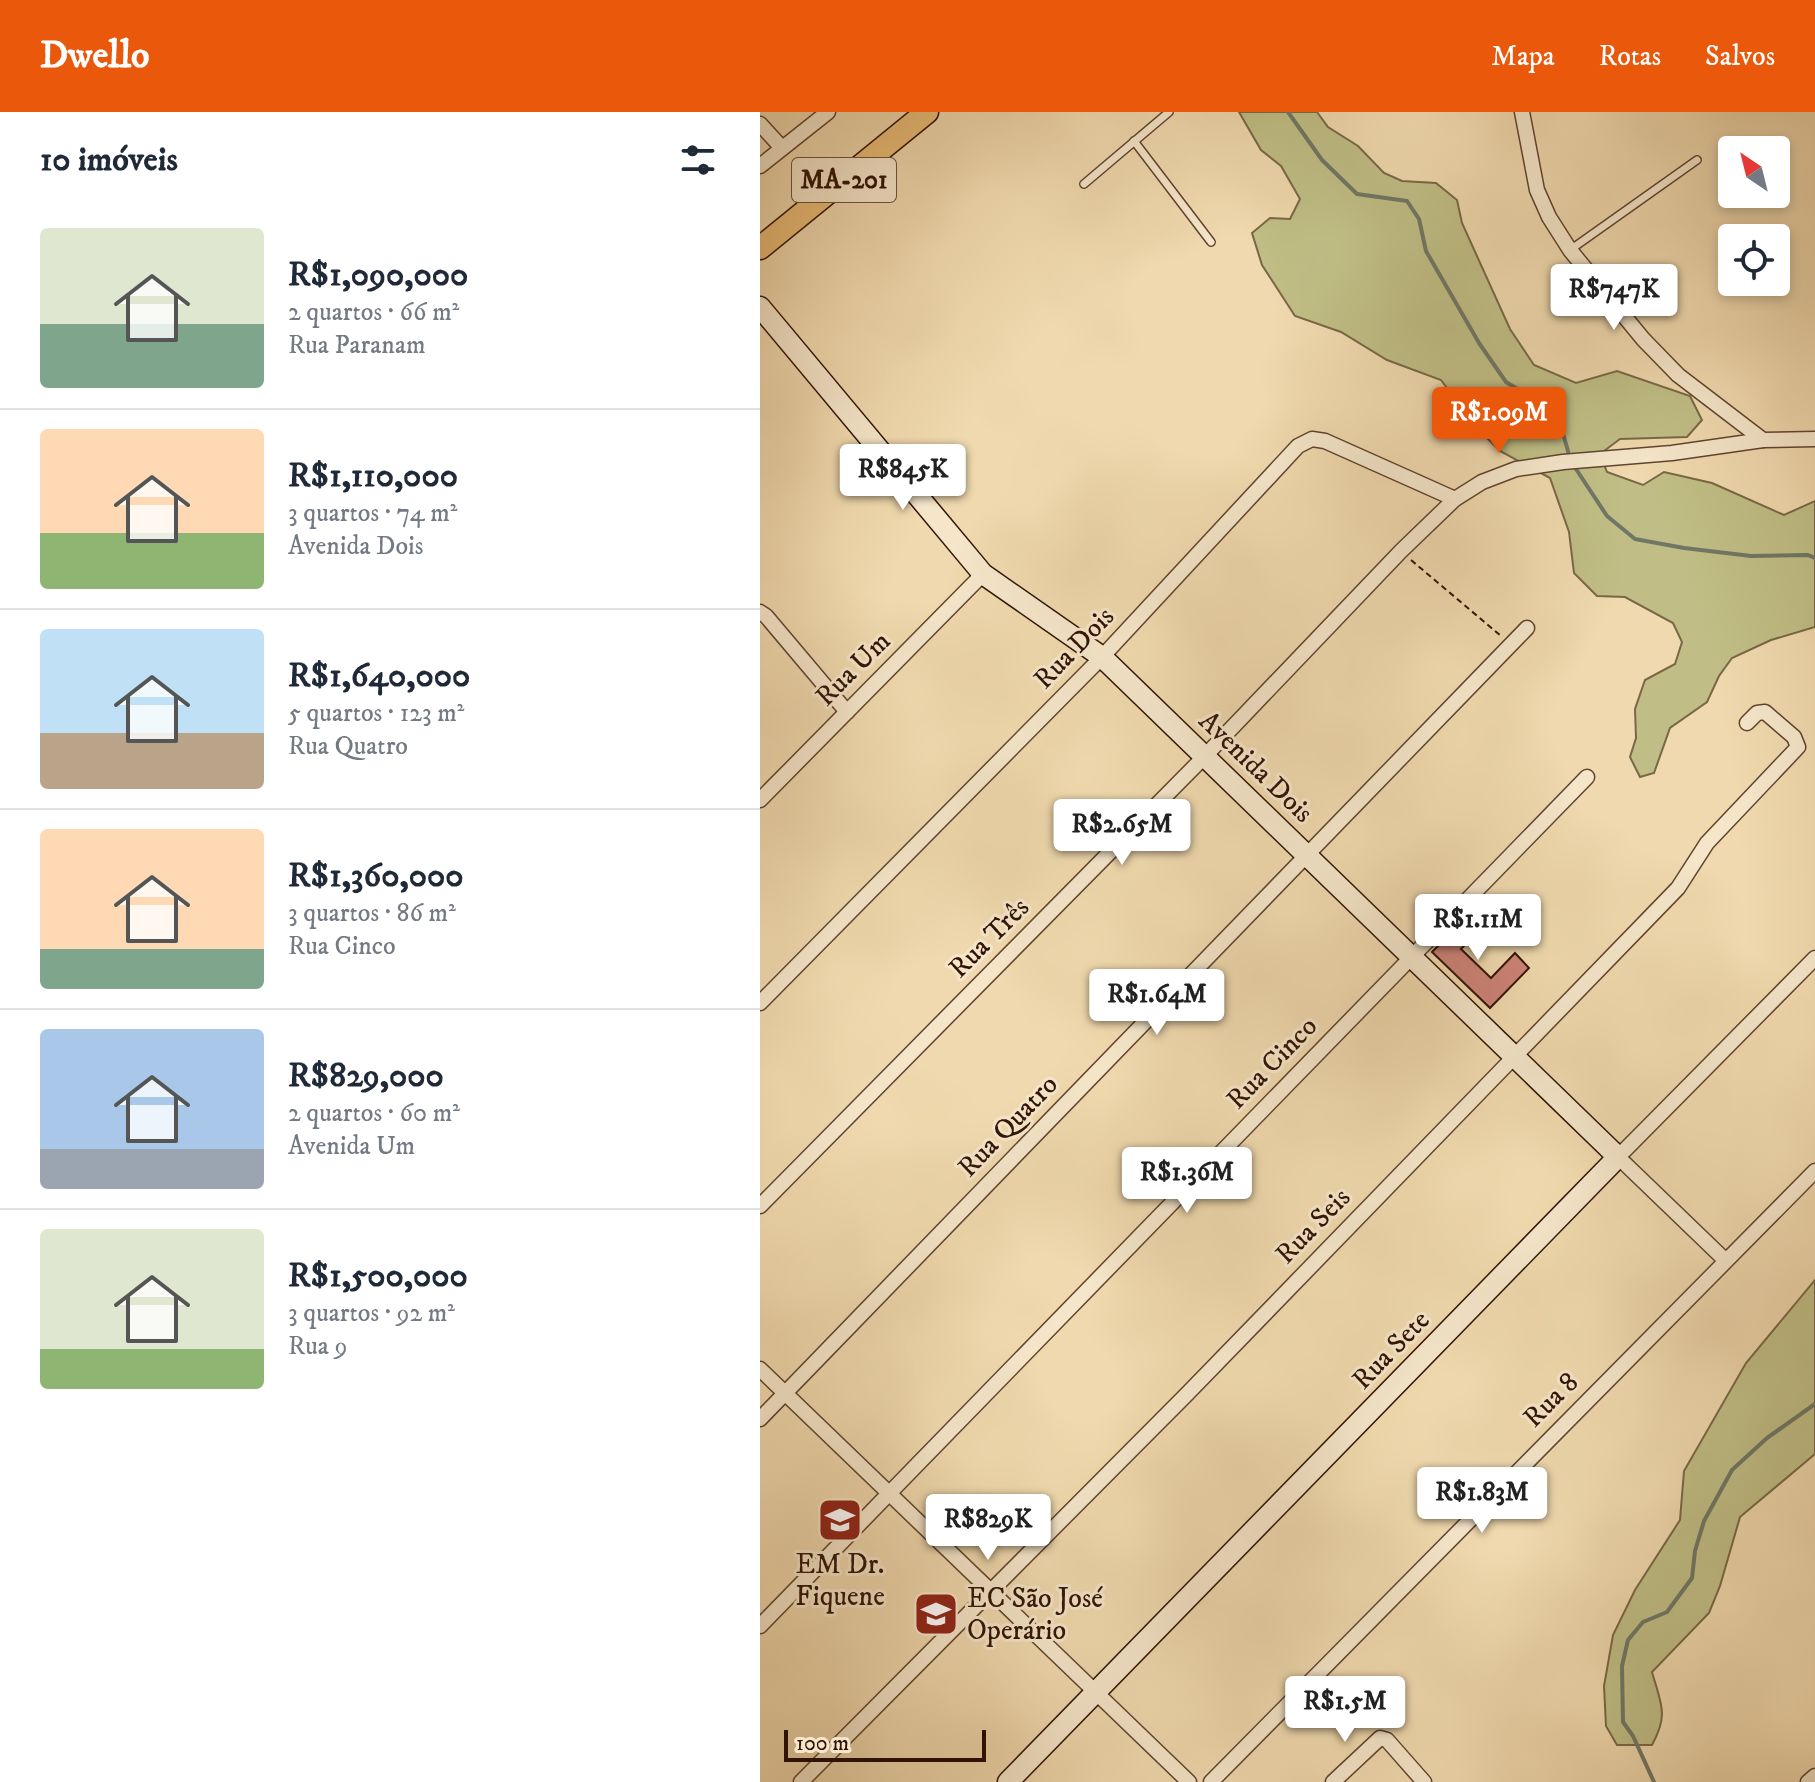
<!DOCTYPE html>
<html lang="pt">
<meta charset="utf-8">
<style>
:root{--surface:#fff;--page:#f6f6f7;--text:#1f2937;--muted:#747a83;--line:#e0e1e3;--accent:#ea580c}
body{margin:0;font-family:"IM FELL DW Pica",serif;background:var(--page);color:var(--text);height:100vh;display:flex;flex-direction:column;font-size:30px;white-space:nowrap}
*{box-sizing:border-box;margin:0}
p{font-size:26px;color:var(--muted)}
.icon{flex:none;width:44px;height:44px;fill:none;stroke:currentColor;stroke-width:2;stroke-linecap:round;stroke-linejoin:round}
.map{position:relative;flex:1;overflow:hidden}
.side{display:flex;flex-direction:column;background:var(--surface);width:760px}
.side>*{flex:none}
.needle{width:52px;rotate:325deg}
.buttons{position:absolute;left:958px;top:24px;display:grid;gap:16px}
.buttons a{display:grid;place-items:center;width:72px;height:72px;border-radius:8px;background:var(--surface);box-shadow:0 4px 12px #0003;font-size:40px}
.scale{position:absolute;left:24px;bottom:20px;width:202px;box-sizing:border-box;padding-left:8px;border:4px solid #301305;border-top:0;font-size:22px;line-height:28px;white-space:nowrap;color:#301305;-webkit-text-stroke:6px #f5e6ca;paint-order:stroke}
.price{position:absolute;translate:-50% -68px;padding:0 18px;border-radius:8px;background:#fff;color:#222;font-size:26px;line-height:52px;filter:drop-shadow(0 2px 4px #0008)}
.price::after{content:'';position:absolute;left:50%;top:48px;width:24px;height:18px;margin-left:-12px;background:inherit;clip-path:polygon(0 0,100% 0,50% 100%)}
.price.on{background:var(--accent);color:#fff}
ul{padding:0;list-style:none}
li{display:flex;align-items:center;gap:24px;height:200px;padding:0 40px}
li+li{border-top:2px solid var(--line)}
li span{display:grid;place-items:center;flex:none;width:224px;height:160px;border-radius:8px;color:#555}
li>.icon{margin-inline-start:auto}
span .icon{width:96px;height:96px;fill:#fffc;stroke-width:1}
li b{font-size:34px}
h2{display:flex;justify-content:space-between;align-items:center;height:96px;padding:0 40px;font-size:34px}
header{display:flex;align-items:center;gap:48px;box-sizing:border-box;height:112px;padding:0 40px;background:var(--accent);color:#fff}
header strong{font-size:38px}
nav{display:flex;gap:44px;margin-inline-start:auto;font-size:28px}
main{display:flex;flex:1;min-height:0}
.map>svg:first-child{display:block}
.green{fill:#c0be86;stroke:#786846;stroke-width:2}
.lines{fill:none;stroke-linecap:round;stroke-linejoin:round}
.stream{stroke:#707766;stroke-width:4}
.building{fill:#cd8278;stroke:#301305;stroke-width:2}
.lane-casing{stroke:#60442f;stroke-width:10}
.street-casing{stroke:#60442f;stroke-width:17}
.secondary-casing{stroke:#301305;stroke-width:23}
.primary-casing{stroke:#301305;stroke-width:25}
.path{stroke:#301305;stroke-width:2;stroke-dasharray:6 4;stroke-linecap:butt}
.lane{stroke:#f5e6ca;stroke-width:7}
.street{stroke:#f5e6ca;stroke-width:14}
.secondary{stroke:#f5e6ca;stroke-width:20}
.primary{stroke:#e8bc77;stroke-width:22}
.labels{text-anchor:middle;dominant-baseline:central;stroke-width:6;stroke-linejoin:round;paint-order:stroke}
.shield{fill:#f5e6ca;stroke:#6b5240;stroke-width:2}
.shield-label{font-size:26px;font-weight:bold;fill:#301305}
.street-label{font-size:28px;fill:#301305;stroke:#f5e6ca}
.poi-label{font-size:28px;fill:#301305;stroke:#f5e6ca}
</style>
<header>
<strong>Dwello</strong>
<nav><a>Mapa</a><a>Rotas</a><a>Salvos</a></nav>
</header>
<main>
<section class="side">
<h2>10 imóveis<svg class="icon" aria-label="filters" viewBox="0 0 24 24"><path d="M4 7h16M4 17h16"/><circle cx="9" cy="7" r="2"/><circle cx="15" cy="17" r="2"/></svg></h2>
<ul>
<li><span style="background:linear-gradient(#dfe7d0 60%,#7fa58c 0)"><svg class="icon" aria-label="home" viewBox="0 0 24 24"><path d="M3 11l9-7 9 7M6 9v11h12V9"/></svg></span><div><b>R$1,090,000</b><p>2 quartos · 66 m²</p><p>Rua Paranam</p></div></li>
<li><span style="background:linear-gradient(#ffd9b3 65%,#8fb573 0)"><svg class="icon" aria-label="home" viewBox="0 0 24 24"><path d="M3 11l9-7 9 7M6 9v11h12V9"/></svg></span><div><b>R$1,110,000</b><p>3 quartos · 74 m²</p><p>Avenida Dois</p></div></li>
<li><span style="background:linear-gradient(#bfe0f5 65%,#b9a48a 0)"><svg class="icon" aria-label="home" viewBox="0 0 24 24"><path d="M3 11l9-7 9 7M6 9v11h12V9"/></svg></span><div><b>R$1,640,000</b><p>5 quartos · 123 m²</p><p>Rua Quatro</p></div></li>
<li><span style="background:linear-gradient(#ffd9b3 75%,#7fa58c 0)"><svg class="icon" aria-label="home" viewBox="0 0 24 24"><path d="M3 11l9-7 9 7M6 9v11h12V9"/></svg></span><div><b>R$1,360,000</b><p>3 quartos · 86 m²</p><p>Rua Cinco</p></div></li>
<li><span style="background:linear-gradient(#a9c7e8 75%,#9aa5b1 0)"><svg class="icon" aria-label="home" viewBox="0 0 24 24"><path d="M3 11l9-7 9 7M6 9v11h12V9"/></svg></span><div><b>R$829,000</b><p>2 quartos · 60 m²</p><p>Avenida Um</p></div></li>
<li><span style="background:linear-gradient(#dfe7d0 75%,#8fb573 0)"><svg class="icon" aria-label="home" viewBox="0 0 24 24"><path d="M3 11l9-7 9 7M6 9v11h12V9"/></svg></span><div><b>R$1,500,000</b><p>3 quartos · 92 m²</p><p>Rua 9</p></div></li>
</ul>
</section>
<div class="map">
<svg width="1055" height="1670" viewBox="0 0 1055 1670">
<rect width="100%" height="100%" fill="#f0d9ae"/>
<filter id="stains"><feTurbulence type="fractalNoise" baseFrequency=".0025" numOctaves="4"/><feColorMatrix values="0 0 0 0 .2 0 0 0 0 .09 0 0 0 0 .02 0 0 0 .5 -.17"/></filter>
<radialGradient id="worn" r=".72"><stop offset=".6" stop-color="#630" stop-opacity="0"/><stop offset="1" stop-color="#630" stop-opacity=".3"/></radialGradient>
<g class="green">
<path d="M479,0H557L568,15L598,34L624,61L642,69L676,71L697,88L702,111L750,217L774,253L816,271L857,259L930,284L942,308L927,325L860,327L840,342L847,360L883,373L904,360L952,371L1024,403L1055,389V515L1011,528L972,546L959,564L947,590L910,616L894,661L880,665L870,645L876,626L875,597L885,568L915,552L922,530L913,511L865,485L837,484L814,461L809,420L790,366L740,339L715,314L681,268L627,248L581,220L535,204L502,153L492,121L510,106L530,107L540,87L521,54L501,38Z"/>
<path d="M1055,1168V1342L980,1405L960,1474L949,1501L892,1560C901,1592 909,1602 892,1633H857L846,1614L844,1574L853,1523L875,1478L920,1408L924,1359L986,1251Z"/>
</g>
<g class="lines">
<g class="stream">
<path d="M528,0L562,48L597,82L647,89L659,107L666,139L719,231L746,270L797,301L810,346"/>
<path d="M814,354L847,404L875,427L924,436L991,444L1048,443L1055,446"/>
<path d="M894,1670L873,1624L863,1610L862,1554L868,1528L883,1510L907,1500L932,1466L935,1439L944,1409L972,1358L1007,1326L1055,1292"/>
</g>
</g>
<path class="building" d="M715,796L728,809L701,837L731,866L755,841L769,856L730,896L672,840Z"/>
<g class="lines">
<g class="lane-casing">
<g id="lane">
<path d="M374,29L451,130"/>
<path d="M324,72L409,0"/>
<path d="M810,138L937,48"/>
</g>
</g>
<g class="street-casing">
<g id="street">
<path d="M762,0L777,78L789,105L810,138L883,227L918,263L1003,328L1055,327"/>
<path d="M0,12L22,36"/>
<path d="M0,54L68,0"/>
<path d="M0,500L6,504L87,600"/>
<path d="M0,688L223,462"/>
<path d="M0,891L342,545L538,334L552,327L565,329L695,387"/>
<path d="M0,1094L445,644L641,439L695,387L722,370L756,357L803,350L912,341L1003,328"/>
<path d="M965,1148L858,1045L1055,846"/>
<path d="M0,1257L429,1670"/>
<path d="M0,1307L767,516"/>
<path d="M0,1514L827,665"/>
<path d="M41,1670L428,1281L918,776L947,731L1038,635L1034,625L1005,600L997,601L987,611"/>
<path d="M451,1670L1055,1059"/>
<path d="M573,1670L620,1626L627,1628L664,1670"/>
<path d="M1048,1670L1055,1664"/>
</g>
</g>
<g class="secondary-casing">
<path id="secondary" d="M0,195L223,462L342,545L858,1045L248,1670"/>
</g>
<g class="primary-casing">
<path id="primary" d="M0,136L167,0"/>
</g>
<path class="path" d="M651,448L741,524"/>
<use href="#lane" class="lane"/>
<use href="#street" class="street"/>
<use href="#secondary" class="secondary"/>
<use href="#primary" class="primary"/>
</g>
<defs>
<g id="school-square" transform="scale(2.3)"><rect x="-9" y="-9" width="18" height="18" rx="4" fill="#8f2418" stroke="#f5e6ca"/><path d="M0-5L7-2L0 1L-7-2ZM-4 1L0 2.5L4 1V4Q0 6-4 4Z" fill="#fff"/></g>
</defs>
<g fill-rule="evenodd">
<use href="#school-square" x="80" y="1408"/>
<use href="#school-square" x="176" y="1502"/>
</g>
<g class="labels">
<rect class="shield" x="32" y="46" width="104" height="44" rx="6"/>
<g class="shield-label">
<text x="84" y="68">MA-201</text>
</g>
<g class="street-label">
<text transform="translate(314 536) rotate(-46)">Rua Dois</text>
<text transform="translate(93 557) rotate(-45)">Rua Um</text>
<text transform="translate(496 655) rotate(44)">Avenida Dois</text>
<text transform="translate(229 826) rotate(-45)">Rua Três</text>
<text transform="translate(512 951) rotate(-46)">Rua Cinco</text>
<text transform="translate(248 1014) rotate(-46)">Rua Quatro</text>
<text transform="translate(553 1114) rotate(-46)">Rua Seis</text>
<text transform="translate(631 1238) rotate(-46)">Rua Sete</text>
<text transform="translate(791 1288) rotate(-45)">Rua 8</text>
</g>
<g class="poi-label">
<text x="80" y="1452">EM Dr.<tspan x="80" dy="32">Fiquene</tspan></text>
<text x="207" y="1486" text-anchor="start">EC São José<tspan x="207" dy="32">Operário</tspan></text>
</g>
</g>
<rect width="100%" height="100%" filter="url(#stains)"/>
<rect width="100%" height="100%" fill="url(#worn)"/>
</svg>
<div class="buttons">
<a><svg class="needle" viewBox="-14 -14 28 28"><path d="M0-13l5 13h-10z" fill="#e53935"/><path d="M0 13l5-13h-10z" fill="#747a83"/></svg></a>
<a><svg class="icon" aria-label="locate" viewBox="0 0 24 24"><circle cx="12" cy="12" r="6"/><path d="M12 2v4M12 18v4M2 12h4M18 12h4"/></svg></a>
</div>
<div class="scale">100 m</div>
<b class="price" style="left:854px;top:220px">R$747K</b>
<b class="price on" style="left:739px;top:343px">R$1.09M</b>
<b class="price" style="left:143px;top:400px">R$845K</b>
<b class="price" style="left:362px;top:755px">R$2.65M</b>
<b class="price" style="left:718px;top:850px">R$1.11M</b>
<b class="price" style="left:397px;top:925px">R$1.64M</b>
<b class="price" style="left:427px;top:1103px">R$1.36M</b>
<b class="price" style="left:722px;top:1423px">R$1.83M</b>
<b class="price" style="left:228px;top:1450px">R$829K</b>
<b class="price" style="left:585px;top:1632px">R$1.5M</b>
</div>
</main>
